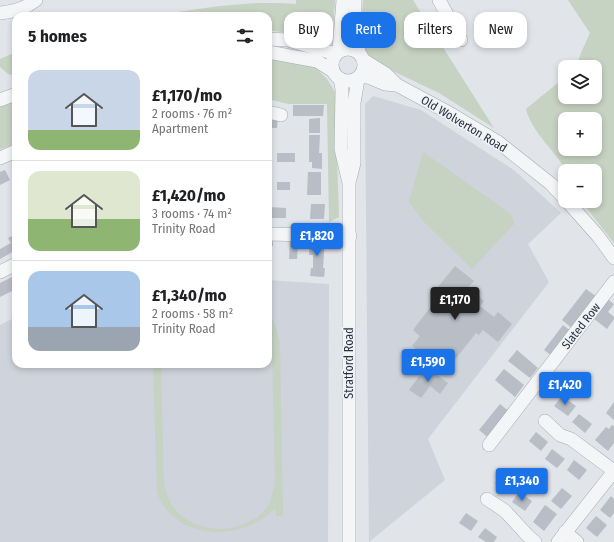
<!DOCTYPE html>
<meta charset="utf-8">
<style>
:root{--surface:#fff;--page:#f6f6f6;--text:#202124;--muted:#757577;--line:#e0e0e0;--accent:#1a73e8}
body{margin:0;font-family:"Fira Sans Condensed",sans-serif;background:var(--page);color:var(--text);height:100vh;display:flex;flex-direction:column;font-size:15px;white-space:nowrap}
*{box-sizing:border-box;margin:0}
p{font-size:13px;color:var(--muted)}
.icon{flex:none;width:22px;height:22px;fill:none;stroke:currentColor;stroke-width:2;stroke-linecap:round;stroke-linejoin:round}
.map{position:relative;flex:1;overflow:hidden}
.side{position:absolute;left:12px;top:12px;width:260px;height:356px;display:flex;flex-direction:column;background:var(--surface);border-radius:12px;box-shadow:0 2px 6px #0003}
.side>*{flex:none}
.top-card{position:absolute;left:284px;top:12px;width:270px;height:36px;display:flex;gap:8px}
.tools{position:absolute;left:558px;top:60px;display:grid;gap:8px}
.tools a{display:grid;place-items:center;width:44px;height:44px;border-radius:8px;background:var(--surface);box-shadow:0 2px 6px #0003;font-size:20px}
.price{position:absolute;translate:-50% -34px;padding:0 9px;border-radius:4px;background:var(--accent);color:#fff;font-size:13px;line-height:26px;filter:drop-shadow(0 1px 2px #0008)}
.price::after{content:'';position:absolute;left:50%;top:24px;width:12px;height:9px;margin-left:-6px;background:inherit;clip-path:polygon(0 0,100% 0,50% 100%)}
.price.on{background:#222;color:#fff}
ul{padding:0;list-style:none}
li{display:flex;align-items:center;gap:12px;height:100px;padding:0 16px}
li+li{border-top:1px solid var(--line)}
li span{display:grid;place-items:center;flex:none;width:112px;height:80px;border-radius:12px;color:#555}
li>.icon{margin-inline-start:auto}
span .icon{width:48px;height:48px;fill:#fffc;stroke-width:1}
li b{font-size:17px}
h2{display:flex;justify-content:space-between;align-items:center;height:48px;padding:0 16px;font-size:17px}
.chip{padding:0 14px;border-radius:12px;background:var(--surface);box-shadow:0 2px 6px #0003;font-size:14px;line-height:36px}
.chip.on{background:var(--accent);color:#fff}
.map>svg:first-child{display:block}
.built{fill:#cfd3db}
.green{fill:#c6d2c2;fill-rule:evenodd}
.building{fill:#b8bdc6}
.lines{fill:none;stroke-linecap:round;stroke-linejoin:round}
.minor-casing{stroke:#a6abb3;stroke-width:14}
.minor{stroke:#f3f5f7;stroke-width:13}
.labels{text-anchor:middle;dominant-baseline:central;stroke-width:3.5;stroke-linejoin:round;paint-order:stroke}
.street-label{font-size:12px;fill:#2a3140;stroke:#f0f3f6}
</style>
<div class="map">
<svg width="614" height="542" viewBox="0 0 614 542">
<rect width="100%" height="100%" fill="#e1e4e9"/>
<g class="built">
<path d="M373,96L421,110L514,170L561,213L528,244L549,282L428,439L445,480L369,542L365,104Z"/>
<path d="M268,280L329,284L328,542H0V325L16,317V364H268Z"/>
</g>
<g class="green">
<path d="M296,0H335L333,29L329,38L324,39L268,30V16H155C202,8 249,0 296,4Z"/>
<path d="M363,0H413L494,128L439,93L374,62L360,44Z"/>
<path d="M568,0H614V243L581,201H595V171H566C555,150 532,133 526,109L565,77V97H595V67H576L581,53L590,33ZM565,119H595V149H565Z"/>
<path d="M16,52V76L8,74L0,67V59Z"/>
<path d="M268,56L315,67L327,79L335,92L339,217L329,222L327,104H288L268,99Z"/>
<path d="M16,98V144L0,149V104Z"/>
<path d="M423,152L511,214L514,224L472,269L423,221L409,202Z"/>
<path d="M268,311L276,327L280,343L283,516H276L275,508C244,542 174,542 157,492L153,364H161L164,483C171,534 237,542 266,509C271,501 273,492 275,483L272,347L268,327Z"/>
</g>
<g class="building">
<path d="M293,105H324L323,116H293Z"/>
<path d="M268,116H278L277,128H270V132H268Z"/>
<path d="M320,118V133H309V119Z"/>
<path d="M309,135H320L319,153H322V169L312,168V162H309Z"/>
<rect x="277" y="153" width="18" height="9"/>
<path d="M5,170L10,180L0,185V172Z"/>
<path d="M308,172H321V195H307Z"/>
<rect x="277" y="182" width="13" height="8"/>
<path d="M311,204H325L324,219H310Z"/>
<path d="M268,207L286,208V218H268Z"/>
<path d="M16,234V250L0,259V249L11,243L8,238Z"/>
<path d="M268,237L273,238V246H268Z"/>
<path d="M310,239L325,240L323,268H325L324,277L310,276L311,268H313V255H309Z"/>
<path d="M290,241L298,242L297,259H289Z"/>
<path d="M455,266L474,281L468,288L484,301L480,306L494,317L498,312L512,324L498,342L483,330L479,335L476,333L445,372L412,346L420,336L413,330L442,292L437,288Z"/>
<path d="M16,275V289L0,297V283Z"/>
<path d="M586,289L597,297L573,329L562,320Z"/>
<path d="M607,299L614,304L608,312L614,317V319L607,329L593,318Z"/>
<path d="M563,325L571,331L552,356L544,350Z"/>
<path d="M517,350L538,368L530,378L508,361Z"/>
<path d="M426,367L448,383L440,394L430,386L421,398L409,390Z"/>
<path d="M504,369L524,385L515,397L495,380Z"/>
<path d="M562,396L576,406L568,416L554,406Z"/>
<path d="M614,402V420L606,413Z"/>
<path d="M500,404L511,413L490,439L479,430Z"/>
<path d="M579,414L592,424L585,433L572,422Z"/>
<path d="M612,425L614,426V443L608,451L595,440L606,427L609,429Z"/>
<path d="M536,432L548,442L541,451L529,441Z"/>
<path d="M552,449L565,459L557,468L545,459Z"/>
<path d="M574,460L587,470L579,480L567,470Z"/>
<path d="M502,475L514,485L507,493L495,483Z"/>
<path d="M562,488L572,496L561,509L551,501Z"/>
<path d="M519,492L532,501L525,511L512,502Z"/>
<path d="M611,496L614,499V513L610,518L600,510Z"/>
<path d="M545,505L557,514L544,531L533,522Z"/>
<path d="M466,513L478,521L471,531L459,523Z"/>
<path d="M596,516L607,525L597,537L586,528Z"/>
<path d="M485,528L497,537L494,542H486L478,537Z"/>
</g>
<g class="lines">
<g class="minor-casing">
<g id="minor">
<path d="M355,0V37L359,52"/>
<path d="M439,0L461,40"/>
<path d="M0,13C12,12 26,8 36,0"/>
<path d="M268,39L288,40L336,54"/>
<circle cx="348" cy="65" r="16"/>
<path d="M339,51L343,0"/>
<path d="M268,52L317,61L333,71"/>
<path d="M365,61L386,74L397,85L451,114L498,142L551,184L565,199"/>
<path d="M361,76L371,78L385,84L397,85"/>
<path d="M340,79L342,89L341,149L349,183V542"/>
<path d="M0,100L16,94"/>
<path d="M268,112L281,115"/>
<path d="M0,158L16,151"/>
<path d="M350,179L354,163V103L358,79"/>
<path d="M567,201L598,236L614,258"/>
<path d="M268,234L350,236"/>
<path d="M0,272L16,264"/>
<path d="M545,421L560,435L571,439L614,471"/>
<path d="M489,445L614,282"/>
<path d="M487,499L505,511L528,536L535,542"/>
<path d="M565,532L577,542"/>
<path d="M558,542L614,471"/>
</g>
</g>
<use href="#minor" class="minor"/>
</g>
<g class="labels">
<g class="street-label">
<text transform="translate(464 124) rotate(31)">Old Wolverton Road</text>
<text transform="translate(581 326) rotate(-52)">Slated Row</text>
<text transform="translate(349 363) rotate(-90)">Stratford Road</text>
</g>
</g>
</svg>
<div class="tools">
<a><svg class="icon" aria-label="layers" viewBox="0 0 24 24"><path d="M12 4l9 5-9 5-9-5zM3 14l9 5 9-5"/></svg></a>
<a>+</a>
<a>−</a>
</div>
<b class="price" style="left:317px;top:257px">£1,820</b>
<b class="price on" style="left:455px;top:321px">£1,170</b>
<b class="price" style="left:428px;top:383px">£1,590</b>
<b class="price" style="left:565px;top:406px">£1,420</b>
<b class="price" style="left:522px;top:502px">£1,340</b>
<div class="top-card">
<a class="chip">Buy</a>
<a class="chip on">Rent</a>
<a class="chip">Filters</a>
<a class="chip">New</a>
</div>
<section class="side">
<h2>5 homes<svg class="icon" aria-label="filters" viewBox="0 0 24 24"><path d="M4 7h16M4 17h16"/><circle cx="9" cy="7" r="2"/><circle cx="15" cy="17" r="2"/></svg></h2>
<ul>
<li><span style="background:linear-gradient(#c9d6e8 75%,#8fb573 0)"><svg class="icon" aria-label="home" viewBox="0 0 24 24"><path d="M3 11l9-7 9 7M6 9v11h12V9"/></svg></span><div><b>£1,170/mo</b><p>2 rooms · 76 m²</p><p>Apartment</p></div></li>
<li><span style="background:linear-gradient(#dfe7d0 60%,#8fb573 0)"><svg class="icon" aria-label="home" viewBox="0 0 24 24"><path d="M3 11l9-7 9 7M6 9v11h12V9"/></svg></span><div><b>£1,420/mo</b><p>3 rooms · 74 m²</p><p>Trinity Road</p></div></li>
<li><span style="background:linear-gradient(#a9c7e8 70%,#9aa5b1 0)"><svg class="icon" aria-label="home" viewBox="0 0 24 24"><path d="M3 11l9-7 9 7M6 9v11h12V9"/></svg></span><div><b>£1,340/mo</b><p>2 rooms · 58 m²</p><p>Trinity Road</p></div></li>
</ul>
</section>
</div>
